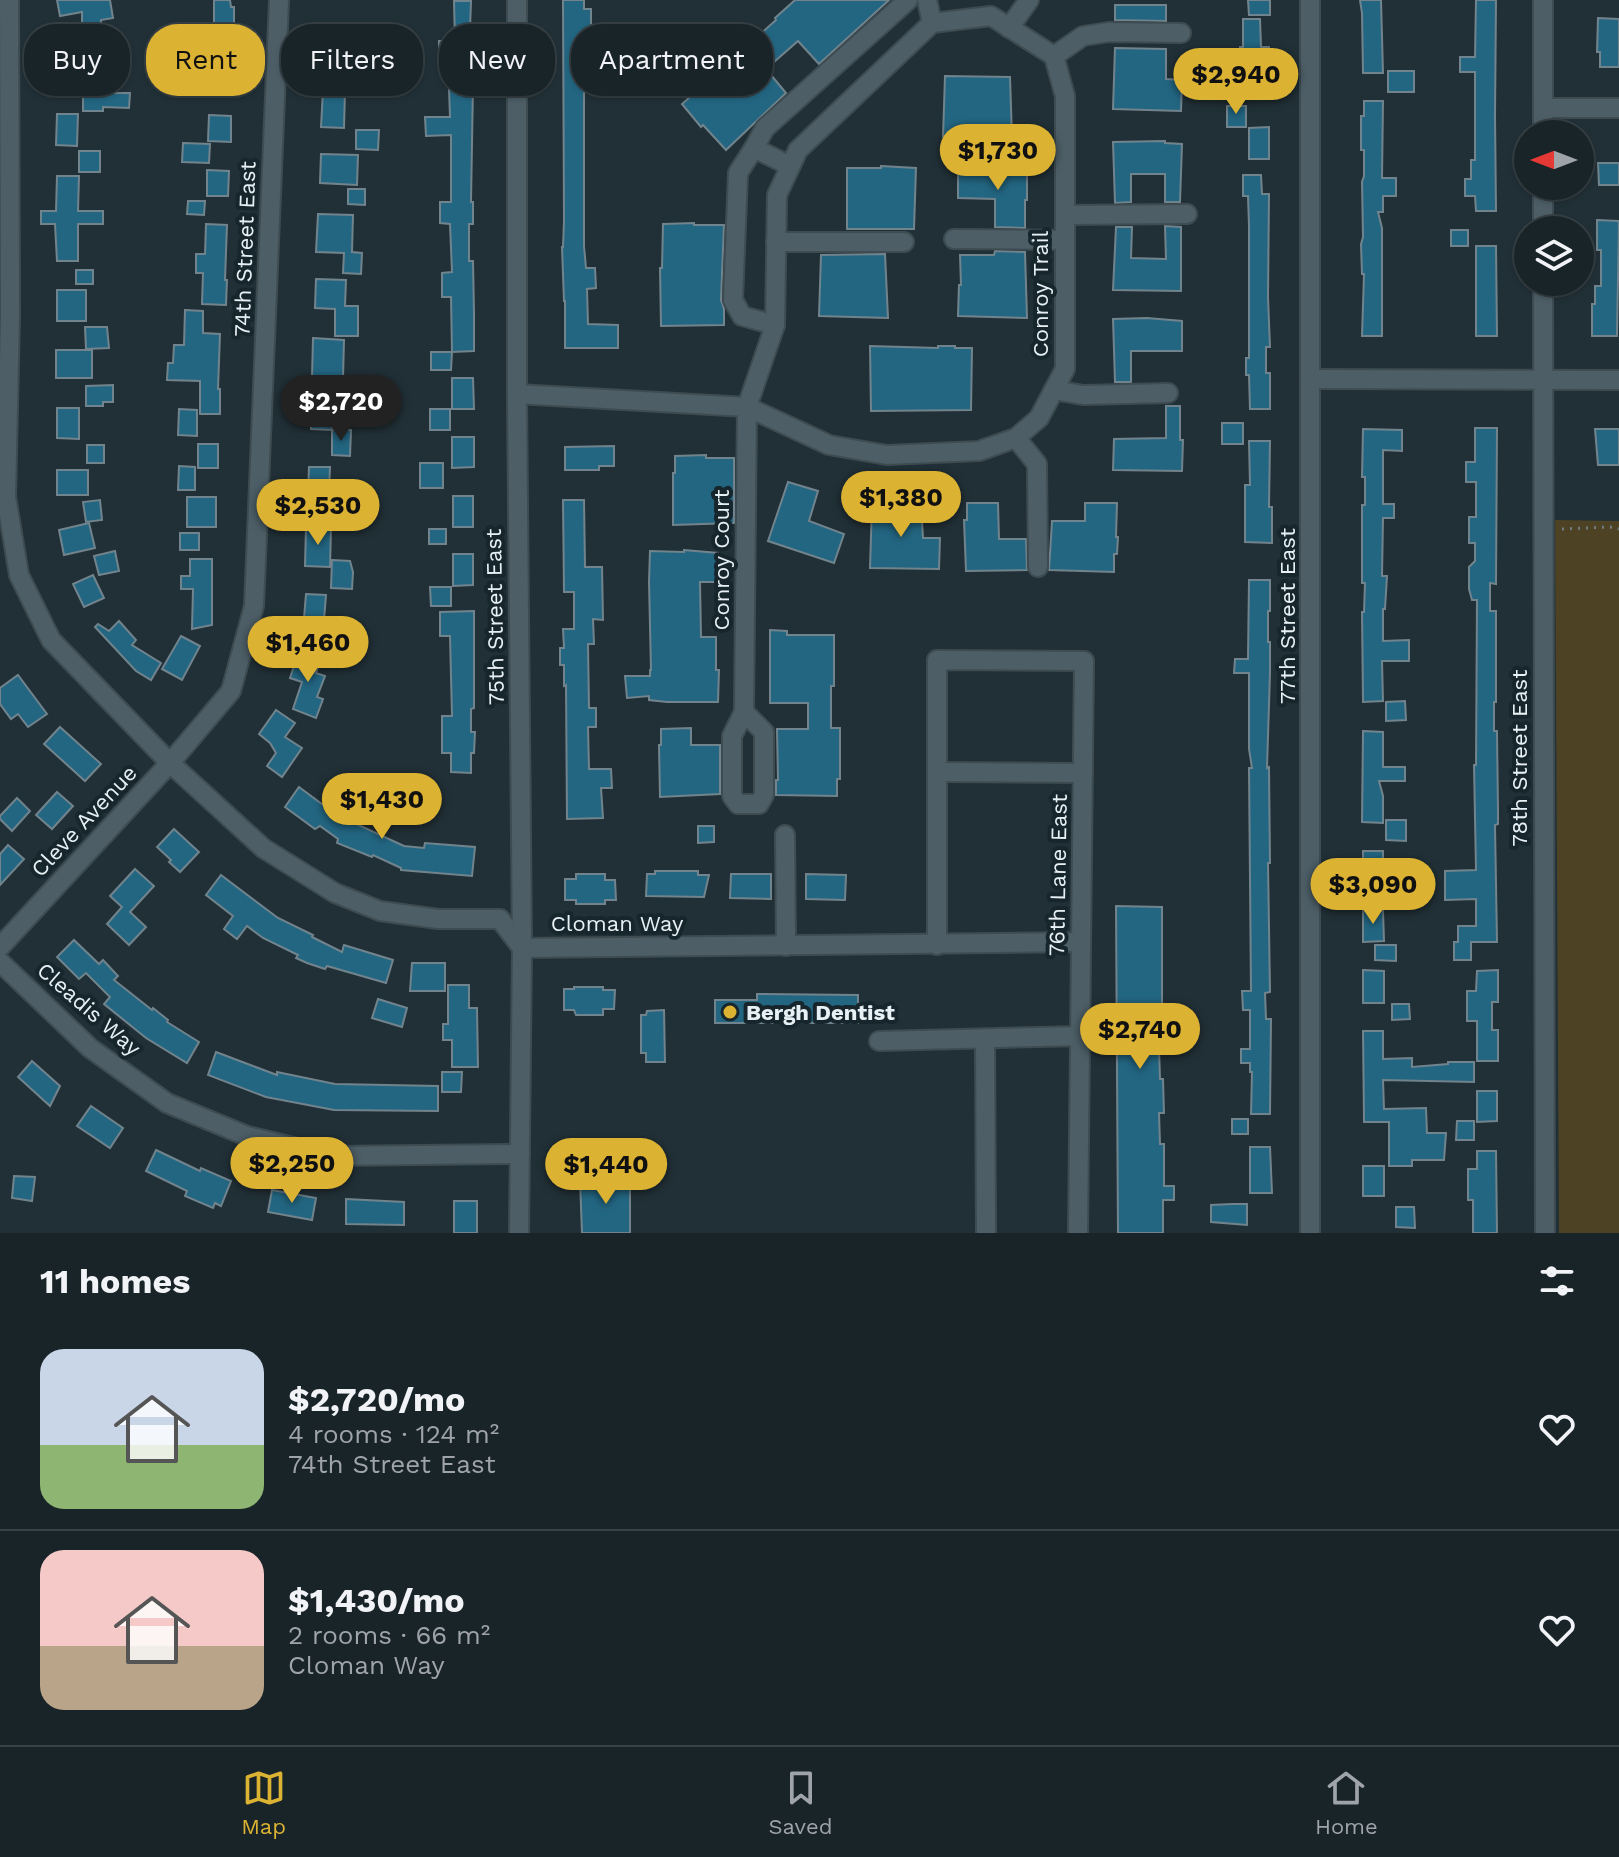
<!DOCTYPE html>
<meta charset="utf-8">
<style>
:root{--surface:#192429;--page:#263035;--text:#f1f3f6;--muted:#9fa4a8;--line:#374146;--accent:#dcb233}
body{margin:0;font-family:"Work Sans",sans-serif;background:var(--page);color:var(--text);height:100vh;display:flex;flex-direction:column;font-size:30px;white-space:nowrap}
*{box-sizing:border-box;margin:0}
p{font-size:26px;color:var(--muted)}
.icon{flex:none;width:44px;height:44px;fill:none;stroke:currentColor;stroke-width:2;stroke-linecap:round;stroke-linejoin:round}
.map{position:relative;height:1233px;overflow:hidden}
.side{display:flex;flex-direction:column;background:var(--surface);flex:1}
.side>*{flex:none}
.banner{position:absolute;left:24px;top:24px;width:800px;height:72px;display:flex;gap:16px}
.needle{width:52px;rotate:270deg}
.controls{position:absolute;left:1514px;top:120px;display:grid;gap:16px}
.controls a{display:grid;place-items:center;width:80px;height:80px;border-radius:50%;background:var(--surface);box-shadow:0 2px 6px #0004,0 0 0 2px var(--line);font-size:40px}
.price{position:absolute;translate:-50% -68px;padding:0 18px;border-radius:28px;background:var(--accent);color:#111;font-size:26px;line-height:52px;filter:drop-shadow(0 2px 4px #0008)}
.price::after{content:'';position:absolute;left:50%;top:48px;width:24px;height:18px;margin-left:-12px;background:inherit;clip-path:polygon(0 0,100% 0,50% 100%)}
.price.selected{background:#222;color:#fff}
ul{padding:0;list-style:none}
li{display:flex;align-items:center;gap:24px;height:200px;padding:0 40px}
li+li{border-top:2px solid var(--line)}
li span{display:grid;place-items:center;flex:none;width:224px;height:160px;border-radius:24px;color:#555}
li>.icon{margin-inline-start:auto}
span .icon{width:96px;height:96px;fill:#fffc;stroke-width:1}
li b{font-size:34px}
h2{display:flex;justify-content:space-between;align-items:center;height:96px;padding:0 40px;font-size:34px}
.tag{padding:0 28px;border-radius:32px;background:var(--surface);box-shadow:0 2px 6px #0004,0 0 0 2px var(--line);font-size:28px;line-height:72px}
.tag.selected{background:var(--accent);color:#111}
.tab-bar{display:flex;justify-content:space-around;align-items:center;height:112px;border-top:2px solid var(--line);background:var(--surface);font-size:22px;color:var(--muted)}
.tab-bar a{display:grid;justify-items:center;gap:4px}
.tab-bar .selected{color:var(--accent)}
.map>svg:first-child{display:block}
.green{fill:#4d4224}
.building{fill:#236682;stroke:#71838c;stroke-width:2}
.lines{fill:none;stroke-linecap:round;stroke-linejoin:round}
.minor-casing{stroke:#3e4c52;stroke-width:22}
.path{stroke:#707d83;stroke-width:3;stroke-dasharray:2 6;stroke-linecap:butt}
.minor{stroke:#4d5e66;stroke-width:18}
.poi-dot{fill:#dcb233;stroke:#17262d;stroke-width:3}
.labels{text-anchor:middle;dominant-baseline:central;stroke-width:8;stroke-linejoin:round;paint-order:stroke}
.street-label{font-size:22px;fill:#e7f1f5;stroke:#17262d}
.poi-label{font-size:22px;font-weight:bold;fill:#e7f1f5;stroke:#17262d;text-anchor:start}
</style>
<div class="map">
<svg width="1619" height="1233" viewBox="0 0 1619 1233">
<rect width="100%" height="100%" fill="#213037"/>
<path class="green" d="M1555,520L1619,521V1233H1559Z"/>
<g class="building">
<path d="M57,0H110L113,18L101,20V52H82V12L60,16Z"/>
<path d="M214,0H230L231,7H234V33L214,32Z"/>
<path d="M563,0H584V9H591V37H585V63H591V79H585L584,95V246L586,268H595L596,288L587,289L588,324L618,325V348H565V301H564L562,247H563L564,221Z"/>
<path d="M795,0H889L819,64L798,41L766,69L786,93L726,150L703,125L701,127L682,104L776,20L775,18Z"/>
<path d="M1248,0H1270V15H1249Z"/>
<path d="M1360,0H1381L1383,73H1363L1362,13Z"/>
<path d="M1476,0H1496L1495,115L1496,211H1476L1475,196H1465V179H1471V160H1475V72H1460V57H1475Z"/>
<path d="M454,1H471L469,57H467V85H473L471,202H473V224H469V261H473L474,313V351L452,352L451,297H442V273L452,272L450,224L440,223V202H451V135L426,136L425,117H450L448,60H439V41H455Z"/>
<path d="M1115,5H1166V21L1115,20Z"/>
<path d="M1598,18L1619,19V67H1600V52H1597Z"/>
<path d="M1243,19H1260L1261,47H1269V79H1240V47H1243Z"/>
<path d="M326,28L346,29L345,54L325,53Z"/>
<path d="M196,38H213V54L196,55Z"/>
<path d="M1115,48L1166,49V79L1182,80L1181,111L1113,109Z"/>
<rect x="57" y="60" width="21" height="26"/>
<path d="M212,60L233,61V86H212Z"/>
<rect x="1388" y="71" width="26" height="21"/>
<path d="M1239,75V94L1210,95V76Z"/>
<path d="M945,76L1010,77L1012,138L943,137Z"/>
<path d="M323,90L345,91L344,128L321,127Z"/>
<path d="M83,93H130L129,108L103,107V111H83Z"/>
<path d="M1364,101H1383L1382,178H1396V196H1383V212H1378L1382,228V336H1362L1364,274H1362L1361,244L1363,237L1362,182L1364,176V150H1361V116H1364Z"/>
<rect x="1227" y="106" width="19" height="21"/>
<path d="M57,114H78L77,146L56,145Z"/>
<path d="M209,115L231,116V142L208,141Z"/>
<path d="M1269,127V159H1249V128Z"/>
<path d="M356,130H379L378,150L356,149Z"/>
<path d="M1165,141V143L1182,144L1180,202H1165V174H1131V202L1115,203L1113,142Z"/>
<path d="M183,143L210,144L209,163L182,162Z"/>
<rect x="79" y="151" width="21" height="21"/>
<path d="M321,154L358,155L357,185L320,183Z"/>
<path d="M1598,163H1619V185H1599Z"/>
<path d="M881,166L916,168L914,229H847V168H881Z"/>
<path d="M958,168H1027V200H1025V228L995,227V199L958,198Z"/>
<path d="M207,170L229,171L228,196H207Z"/>
<path d="M1243,175H1261L1262,194H1269L1268,297L1270,347H1266V373H1270V409H1250L1249,375H1246V358H1249V226L1248,196H1243Z"/>
<path d="M57,176H79L78,211H103V224H78V261H57L55,224H41V211H56Z"/>
<path d="M348,189H365V205L348,204Z"/>
<path d="M188,201H205L204,215L187,214Z"/>
<path d="M318,214L353,215L352,252L362,253L361,274L343,273L344,253L316,252Z"/>
<path d="M1597,220L1619,221L1617,336H1592V304H1595V286H1601V250H1597Z"/>
<path d="M694,223V225H724L721,300L724,309V325L661,326L660,268H662L663,224Z"/>
<path d="M206,224L227,225L225,280H227L226,305L202,304L203,273H196V254H205Z"/>
<path d="M1165,226L1181,227V291L1113,290L1116,227H1132L1131,258L1166,259Z"/>
<rect x="1451" y="230" width="17" height="16"/>
<path d="M1476,246H1496L1497,336H1476Z"/>
<path d="M995,251L1025,252L1027,318L958,316L959,285H961L960,255H994Z"/>
<path d="M885,254L888,318L819,316L821,255Z"/>
<rect x="76" y="270" width="17" height="14"/>
<path d="M316,279L346,280L345,306H358V336H335V309L315,308Z"/>
<rect x="57" y="290" width="29" height="31"/>
<path d="M185,310L203,311V333L220,334L218,389H220V414H200V381L167,380L168,363H173L174,345H184Z"/>
<path d="M1147,318L1182,321V351H1131V382H1115L1113,319Z"/>
<path d="M85,327H107L109,348L86,349Z"/>
<path d="M313,338L344,340L343,378L361,379L359,399L340,398L341,379L312,378Z"/>
<path d="M870,346L938,348V346H955V348H972L971,410L871,411Z"/>
<rect x="56" y="350" width="36" height="28"/>
<path d="M431,352H452L451,370H431Z"/>
<path d="M452,378H473L474,409H452Z"/>
<path d="M113,385V402H103V406H86V386Z"/>
<path d="M312,404H333L332,430L311,429Z"/>
<path d="M1166,406H1180V440H1183L1182,471L1113,470L1114,439L1166,438Z"/>
<path d="M57,408H79V439L57,438Z"/>
<path d="M179,409L197,410V436L178,435Z"/>
<rect x="430" y="409" width="20" height="21"/>
<rect x="1222" y="423" width="21" height="21"/>
<path d="M1475,428H1497L1496,584L1490,583V611H1496V702H1494V731H1497L1498,810V824L1495,825L1497,942H1471V960H1454V942H1458V926H1476V899L1445,900V871L1476,870L1474,765H1476L1477,600H1472L1469,589V567L1475,561V543H1469V517H1476V482H1466V462H1475Z"/>
<path d="M1363,429L1402,430V451L1383,450V504H1394V518H1383L1382,576H1387L1385,609H1383V641L1409,640V661H1382L1383,701L1363,702L1362,612H1364L1365,583H1362V505H1365V477H1362Z"/>
<path d="M1595,429H1619V465H1598Z"/>
<path d="M332,430H351L350,456L332,455Z"/>
<path d="M452,437H474V467L452,468Z"/>
<path d="M1249,441H1270L1269,507H1272V543L1245,542V485H1250Z"/>
<rect x="198" y="444" width="20" height="24"/>
<rect x="87" y="445" width="17" height="18"/>
<path d="M614,446V466H599V470H565V447Z"/>
<path d="M706,455V458H734V523L673,525V473H675V456Z"/>
<rect x="420" y="463" width="23" height="25"/>
<path d="M179,466L195,467V490H178Z"/>
<path d="M309,467H330L329,492H308Z"/>
<rect x="57" y="470" width="31" height="25"/>
<path d="M788,482L818,491L809,521L844,534L834,563L768,541Z"/>
<path d="M332,490H345V498H352V519L332,518Z"/>
<rect x="453" y="496" width="20" height="31"/>
<rect x="187" y="497" width="29" height="30"/>
<path d="M100,500L102,520L86,522L83,502Z"/>
<path d="M563,500H584L585,567H602L603,620L593,619L594,644H588L589,708H596V727H588L589,769H611L612,788H601L603,818L567,819L566,685L564,686V665H560V648H564L563,629H574V592H564Z"/>
<path d="M921,503L923,538H940L939,569L870,568L872,504Z"/>
<path d="M967,503H998L999,539H1026L1027,570L966,571L964,520H967Z"/>
<path d="M1085,503H1117L1116,537H1118L1117,554H1114V572L1049,570L1052,521H1085Z"/>
<path d="M89,523L95,548L64,555L59,530Z"/>
<path d="M306,527L331,528L330,567L305,566Z"/>
<rect x="429" y="529" width="17" height="15"/>
<rect x="180" y="533" width="19" height="17"/>
<path d="M684,550L718,553L717,582H700L701,637H716V670H719L718,702H667L649,700V696L627,698L625,676H650V670H651L649,582L650,551L684,552Z"/>
<path d="M115,551L119,571L99,575L94,556Z"/>
<path d="M453,554H473V585L453,586Z"/>
<path d="M190,559H212V625L192,629L193,589H181V576H190Z"/>
<path d="M332,560L350,561L353,572L352,589L331,588Z"/>
<path d="M93,575L104,598L84,607L73,584Z"/>
<path d="M1249,580H1270V611H1268V642H1270V673L1267,768L1269,767L1270,863H1268L1270,992L1265,993L1266,1019H1271L1270,1114H1251L1252,1072H1250V1063H1241V1049H1250V1010H1243L1242,991H1251L1249,768H1252L1249,749V673H1234L1235,659H1248Z"/>
<path d="M430,587H451V606H431Z"/>
<path d="M306,594L326,595L324,620L304,618Z"/>
<path d="M474,611V708L471,709V732H475L474,753H471V773L451,772V753H442V716H452L450,636H440V612Z"/>
<path d="M119,621L136,640L132,645L161,663L151,680L136,671L95,627L98,624L109,631Z"/>
<path d="M770,630L787,631V635H834V686H831V728H840V779H837V796L776,795V780H778L777,729H808V703H770Z"/>
<path d="M324,631L340,632L339,646L324,645Z"/>
<path d="M181,636L200,646L182,680L162,669Z"/>
<path d="M299,651L321,659L316,673L325,676L317,697L323,699L316,718L293,709L302,682L290,678Z"/>
<path d="M18,675L47,714L28,727L18,714L11,719L0,704V688Z"/>
<path d="M1405,701L1406,720L1386,721V702Z"/>
<path d="M276,710L295,723L285,737L302,748L282,777L267,766L276,753L270,743L259,734Z"/>
<path d="M60,727L101,764L85,781L44,744Z"/>
<path d="M691,728V745H720V794L660,797L659,745H661V729Z"/>
<path d="M1363,731L1383,732V767H1405V781H1379L1383,796V823L1362,822Z"/>
<path d="M299,787L326,807L328,804L354,823L404,846L424,848L425,843L475,847L472,876L401,870V868L373,855L372,857L337,843L338,839L320,826L315,829L285,807Z"/>
<path d="M57,792L73,806L52,829L36,815Z"/>
<path d="M17,798L30,811L12,831L0,819V816Z"/>
<path d="M1386,820H1406V841L1386,840Z"/>
<path d="M698,826H714V842L698,843Z"/>
<path d="M174,829L199,852L180,872L169,862L171,860L157,847Z"/>
<path d="M8,845L24,859L0,885V854Z"/>
<rect x="1363" y="851" width="20" height="32"/>
<path d="M135,869L154,886L130,912L146,927L129,945L107,924L122,907L110,896Z"/>
<path d="M655,871H698V875H709L704,897L646,896L647,874H655Z"/>
<path d="M576,874H605V880H615L616,900H605V904H576V900H565V879H576Z"/>
<path d="M731,874H771V899L730,898Z"/>
<path d="M806,874L846,875L845,900L806,899Z"/>
<path d="M221,875L278,918L313,935L312,937L342,952L344,945L393,960L386,983L327,966L325,969L307,963L296,958L298,955L263,938L247,926L237,939L224,929L233,916L206,895Z"/>
<rect x="1391" y="880" width="20" height="20"/>
<path d="M1116,906L1162,907V1048H1159L1160,1079H1163L1164,1113H1159L1160,1144H1164V1186H1174V1200H1163V1233H1118Z"/>
<path d="M1363,911H1383L1384,941L1363,942Z"/>
<path d="M74,940L99,964L103,960L118,976L114,980L152,1010L153,1008L168,1020L167,1022L199,1042L187,1063L146,1038L104,1004L110,997L86,973L79,979L57,957Z"/>
<path d="M1375,945H1396V961L1375,960Z"/>
<path d="M412,963H445V991H410Z"/>
<path d="M1363,970L1384,971V1003H1363Z"/>
<path d="M1498,970V1002H1492V1030H1498V1061H1477V1021H1467V991H1476L1477,971Z"/>
<path d="M448,985H469V1008H477L478,1067H452V1040H443V1024H448Z"/>
<path d="M574,987H603V990H615L614,1009H603V1015H576L574,1010H564V989H574Z"/>
<path d="M757,994L858,995V1023H715V1000H757Z"/>
<path d="M378,999L407,1008L402,1027L372,1018Z"/>
<path d="M1392,1004H1409L1410,1019L1392,1020Z"/>
<path d="M664,1010L665,1062H646V1053H641V1015H646L647,1011Z"/>
<path d="M1363,1031H1383V1059L1412,1058V1067L1448,1064V1062H1474V1082L1383,1080L1384,1109L1426,1108L1427,1133H1446L1444,1160H1412V1166H1389V1122H1364Z"/>
<path d="M216,1052L277,1075V1072L335,1084L438,1086V1111L334,1110L266,1097L208,1075Z"/>
<path d="M32,1061L60,1086L50,1106L18,1077Z"/>
<path d="M442,1072H462L461,1092H442Z"/>
<path d="M1477,1091H1497V1121L1477,1122Z"/>
<path d="M91,1106L123,1128L110,1148L77,1126Z"/>
<rect x="1232" y="1119" width="16" height="15"/>
<path d="M1457,1121H1474V1140H1456Z"/>
<path d="M1250,1147H1270L1272,1193H1250Z"/>
<path d="M156,1150L200,1171L201,1168L231,1181L221,1206L215,1203L213,1208L185,1196L187,1191L146,1171Z"/>
<path d="M1477,1151H1496L1497,1233H1473V1200H1468V1169H1477Z"/>
<rect x="1363" y="1166" width="21" height="30"/>
<path d="M14,1176L35,1177L32,1201L12,1198Z"/>
<path d="M630,1179V1233H582L580,1180Z"/>
<path d="M272,1190L316,1198L312,1220L268,1212Z"/>
<path d="M346,1199L404,1202V1225L346,1224Z"/>
<rect x="454" y="1201" width="23" height="32"/>
<path d="M1232,1204H1247V1225L1211,1222V1205Z"/>
<path d="M1396,1207H1414L1415,1228L1396,1227Z"/>
</g>
<g class="lines">
<g class="minor-casing">
<g id="minor">
<path d="M9,0L10,315L6,497L19,575L51,640L170,763L263,848L335,893L380,911L438,919H500L522,948L1081,942"/>
<path d="M517,0V394L522,948L519,1233"/>
<path d="M927,0L932,23"/>
<path d="M1310,0V1233"/>
<path d="M1543,0V134"/>
<path d="M1009,28L1029,0"/>
<path d="M1054,56L1083,36L1109,32L1181,33"/>
<path d="M1543,108H1619"/>
<path d="M754,148L765,128L908,0"/>
<path d="M1065,215L1187,214"/>
<path d="M1543,230V186"/>
<path d="M954,239L1065,240"/>
<path d="M776,242H904"/>
<path d="M1543,282L1545,1233"/>
<path d="M775,325L742,316L733,300L738,173L754,148L790,166"/>
<path d="M1311,379L1619,380"/>
<path d="M1054,390L1083,395L1168,393"/>
<path d="M517,394L747,407L829,445L887,455L979,451L1016,438L1039,418L1065,369V96L1054,56L991,16L932,23L798,150L777,195L775,325L747,407L744,712L732,736V796L738,804H759L764,795V732L744,712"/>
<path d="M1016,438L1037,464L1038,567"/>
<path d="M937,772L1083,773"/>
<path d="M785,835L786,946"/>
<path d="M937,945V660L1084,661L1078,1233"/>
<path d="M0,947L170,763L231,691L254,606L279,0"/>
<path d="M0,962L90,1048L167,1103L247,1136L331,1156L520,1154"/>
<path d="M985,1039L986,1233"/>
<path d="M879,1041L1080,1036"/>
</g>
</g>
<path class="path" d="M1562,529L1610,527L1619,529"/>
<use href="#minor" class="minor"/>
</g>
<circle class="poi-dot" cx="730" cy="1012" r="8"/>
<g class="labels">
<g class="street-label">
<text transform="translate(245 249) rotate(-88)">74th Street East</text>
<text transform="translate(1040 294) rotate(-90)">Conroy Trail</text>
<text transform="translate(721 560) rotate(-90)">Conroy Court</text>
<text transform="translate(1287 616) rotate(-90)">77th Street East</text>
<text transform="translate(495 617) rotate(-91)">75th Street East</text>
<text transform="translate(1519 758) rotate(-90)">78th Street East</text>
<text transform="translate(84 821) rotate(-47)">Cleve Avenue</text>
<text transform="translate(1058 875) rotate(-89)">76th Lane East</text>
<text x="617" y="923">Cloman Way</text>
<text transform="translate(89 1009) rotate(41)">Cleadis Way</text>
</g>
<g class="poi-label">
<text x="746" y="1012">Bergh Dentist</text>
</g>
</g>
</svg>
<div class="controls">
<a><svg class="needle" viewBox="-14 -14 28 28"><path d="M0-13l5 13h-10z" fill="#e53935"/><path d="M0 13l5-13h-10z" fill="#9fa4a8"/></svg></a>
<a><svg class="icon" aria-label="layers" viewBox="0 0 24 24"><path d="M12 4l9 5-9 5-9-5zM3 14l9 5 9-5"/></svg></a>
</div>
<b class="price" style="left:1236px;top:116px">$2,940</b>
<b class="price" style="left:998px;top:192px">$1,730</b>
<b class="price selected" style="left:341px;top:443px">$2,720</b>
<b class="price" style="left:901px;top:539px">$1,380</b>
<b class="price" style="left:318px;top:547px">$2,530</b>
<b class="price" style="left:308px;top:684px">$1,460</b>
<b class="price" style="left:382px;top:841px">$1,430</b>
<b class="price" style="left:1373px;top:926px">$3,090</b>
<b class="price" style="left:1140px;top:1071px">$2,740</b>
<b class="price" style="left:292px;top:1205px">$2,250</b>
<b class="price" style="left:606px;top:1206px">$1,440</b>
<div class="banner">
<a class="tag">Buy</a>
<a class="tag selected">Rent</a>
<a class="tag">Filters</a>
<a class="tag">New</a>
<a class="tag">Apartment</a>
</div>
</div>
<section class="side">
<h2>11 homes<svg class="icon" aria-label="filters" viewBox="0 0 24 24"><path d="M4 7h16M4 17h16"/><circle cx="9" cy="7" r="2"/><circle cx="15" cy="17" r="2"/></svg></h2>
<ul>
<li><span style="background:linear-gradient(#c9d6e8 60%,#8fb573 0)"><svg class="icon" aria-label="home" viewBox="0 0 24 24"><path d="M3 11l9-7 9 7M6 9v11h12V9"/></svg></span><div><b>$2,720/mo</b><p>4 rooms · 124 m²</p><p>74th Street East</p></div><svg class="icon" aria-label="heart" viewBox="0 0 24 24"><path d="M12 20l-8-8c-3-5 5-10 8-4 3-6 11-1 8 4z"/></svg></li>
<li><span style="background:linear-gradient(#f6c9c9 60%,#b9a48a 0)"><svg class="icon" aria-label="home" viewBox="0 0 24 24"><path d="M3 11l9-7 9 7M6 9v11h12V9"/></svg></span><div><b>$1,430/mo</b><p>2 rooms · 66 m²</p><p>Cloman Way</p></div><svg class="icon" aria-label="heart" viewBox="0 0 24 24"><path d="M12 20l-8-8c-3-5 5-10 8-4 3-6 11-1 8 4z"/></svg></li>
</ul>
</section>
<nav class="tab-bar">
<a class="selected"><svg class="icon" aria-label="map" viewBox="0 0 24 24"><path d="M3 6l6-2 6 2 6-2v14l-6 2-6-2-6 2zM9 4v14M15 6v14"/></svg>Map</a>
<a><svg class="icon" aria-label="saved" viewBox="0 0 24 24"><path d="M7 4h10v16l-5-4-5 4z"/></svg>Saved</a>
<a><svg class="icon" aria-label="home" viewBox="0 0 24 24"><path d="M3 11l9-7 9 7M6 9v11h12V9"/></svg>Home</a>
</nav>
